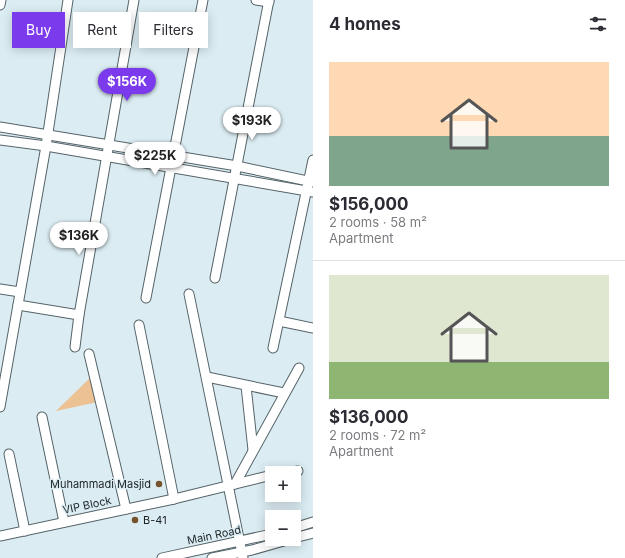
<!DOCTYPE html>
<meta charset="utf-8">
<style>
:root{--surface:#fff;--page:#f2f2f3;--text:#2b2b33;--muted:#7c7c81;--line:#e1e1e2;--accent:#7c3aed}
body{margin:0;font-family:Inter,sans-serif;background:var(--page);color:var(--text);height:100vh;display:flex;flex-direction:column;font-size:15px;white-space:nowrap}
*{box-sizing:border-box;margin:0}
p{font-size:13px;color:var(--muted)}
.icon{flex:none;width:22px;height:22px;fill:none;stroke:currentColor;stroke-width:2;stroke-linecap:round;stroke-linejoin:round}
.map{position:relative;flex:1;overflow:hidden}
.side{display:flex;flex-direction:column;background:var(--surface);width:312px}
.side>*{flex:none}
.hud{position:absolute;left:12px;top:12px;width:241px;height:36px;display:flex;gap:8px}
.tools{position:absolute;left:265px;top:466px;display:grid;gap:8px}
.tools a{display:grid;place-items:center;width:36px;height:36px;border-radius:0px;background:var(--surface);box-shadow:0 2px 10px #0003;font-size:20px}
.price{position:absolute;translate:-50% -34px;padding:0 9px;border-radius:14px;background:#fff;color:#222;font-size:13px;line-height:26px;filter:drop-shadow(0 1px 2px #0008)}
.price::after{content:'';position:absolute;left:50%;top:24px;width:12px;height:9px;margin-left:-6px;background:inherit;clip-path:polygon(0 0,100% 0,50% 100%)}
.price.active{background:var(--accent);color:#fff}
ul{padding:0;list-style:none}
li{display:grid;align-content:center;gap:8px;height:212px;padding:0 16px}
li+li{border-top:1px solid var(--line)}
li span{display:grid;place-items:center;height:124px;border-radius:0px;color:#555}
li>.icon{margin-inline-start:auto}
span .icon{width:72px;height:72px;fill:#fffc;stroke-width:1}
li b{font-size:17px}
h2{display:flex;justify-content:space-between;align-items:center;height:48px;padding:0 16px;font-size:17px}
.tag{padding:0 14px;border-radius:0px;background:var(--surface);box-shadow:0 2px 10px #0003;font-size:14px;line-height:36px}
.tag.active{background:var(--accent);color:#fff}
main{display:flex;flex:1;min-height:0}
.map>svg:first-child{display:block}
.green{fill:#ecc193}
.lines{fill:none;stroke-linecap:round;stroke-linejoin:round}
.street-casing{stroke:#546368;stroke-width:11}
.street{stroke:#fff;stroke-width:9}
.poi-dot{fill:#76532c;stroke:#dbedf3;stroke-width:1.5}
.labels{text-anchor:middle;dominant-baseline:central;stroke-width:3;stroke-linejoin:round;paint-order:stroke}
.poi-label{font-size:11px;fill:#1c2325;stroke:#dbedf3;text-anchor:end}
.street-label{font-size:11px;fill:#1c2325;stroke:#dbedf3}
</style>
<main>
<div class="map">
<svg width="313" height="558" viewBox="0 0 313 558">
<rect width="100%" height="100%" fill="#dbedf3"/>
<path class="green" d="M94,374L98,402L56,411Z"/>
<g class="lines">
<g class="street-casing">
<g id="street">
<path d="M256,0L269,2"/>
<path d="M0,5L1,0"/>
<path d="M0,127L237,166L313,182"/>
<path d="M0,140L46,146L313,192"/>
<path d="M215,278L269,0"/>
<path d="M0,289L20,292"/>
<path d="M189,294L243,558"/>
<path d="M146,298L203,0"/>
<path d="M18,305L79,315L75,347"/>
<path d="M79,315L134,0"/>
<path d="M279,321L313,328"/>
<path d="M139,325L174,499"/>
<path d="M273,348L313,160"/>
<path d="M89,354L126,509"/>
<path d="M207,377L284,393"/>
<path d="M246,386L253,450"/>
<path d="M0,407L46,146L68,0"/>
<path d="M42,417L64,522"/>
<path d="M9,454L25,531"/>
<path d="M287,473L298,471"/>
<path d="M235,484L299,368"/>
<path d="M294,528L313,522"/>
<path d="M0,536L174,499L272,475"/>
<path d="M294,538L313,533"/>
<path d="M162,558L272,534"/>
<path d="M212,558L252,550L291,539"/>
</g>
</g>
<use href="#street" class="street"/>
</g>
<g class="poi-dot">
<circle cx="159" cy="484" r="4"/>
<circle cx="135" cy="520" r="4"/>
</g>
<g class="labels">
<g class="poi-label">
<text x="151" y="484">Muhammadi Masjid</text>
<text x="143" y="520" text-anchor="start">B-41</text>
</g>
<g class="street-label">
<text transform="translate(87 505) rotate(-12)">VIP Block</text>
<text transform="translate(214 535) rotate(-12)">Main Road</text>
</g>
</g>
</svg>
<div class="tools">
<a>+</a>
<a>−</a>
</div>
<b class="price active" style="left:127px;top:102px">$156K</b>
<b class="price" style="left:252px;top:141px">$193K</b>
<b class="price" style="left:155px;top:176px">$225K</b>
<b class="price" style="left:79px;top:256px">$136K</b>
<div class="hud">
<a class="tag active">Buy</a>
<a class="tag">Rent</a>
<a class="tag">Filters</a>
</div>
</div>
<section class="side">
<h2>4 homes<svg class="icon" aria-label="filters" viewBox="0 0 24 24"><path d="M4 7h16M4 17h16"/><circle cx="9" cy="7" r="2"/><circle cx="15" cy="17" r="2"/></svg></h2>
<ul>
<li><span style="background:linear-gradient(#ffd9b3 60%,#7fa58c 0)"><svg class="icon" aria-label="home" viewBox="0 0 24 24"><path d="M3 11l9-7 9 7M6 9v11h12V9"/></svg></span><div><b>$156,000</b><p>2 rooms · 58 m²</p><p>Apartment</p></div></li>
<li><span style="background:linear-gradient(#dfe7d0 70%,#8fb573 0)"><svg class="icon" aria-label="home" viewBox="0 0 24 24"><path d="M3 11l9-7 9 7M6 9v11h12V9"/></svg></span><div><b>$136,000</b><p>2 rooms · 72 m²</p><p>Apartment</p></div></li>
</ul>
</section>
</main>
